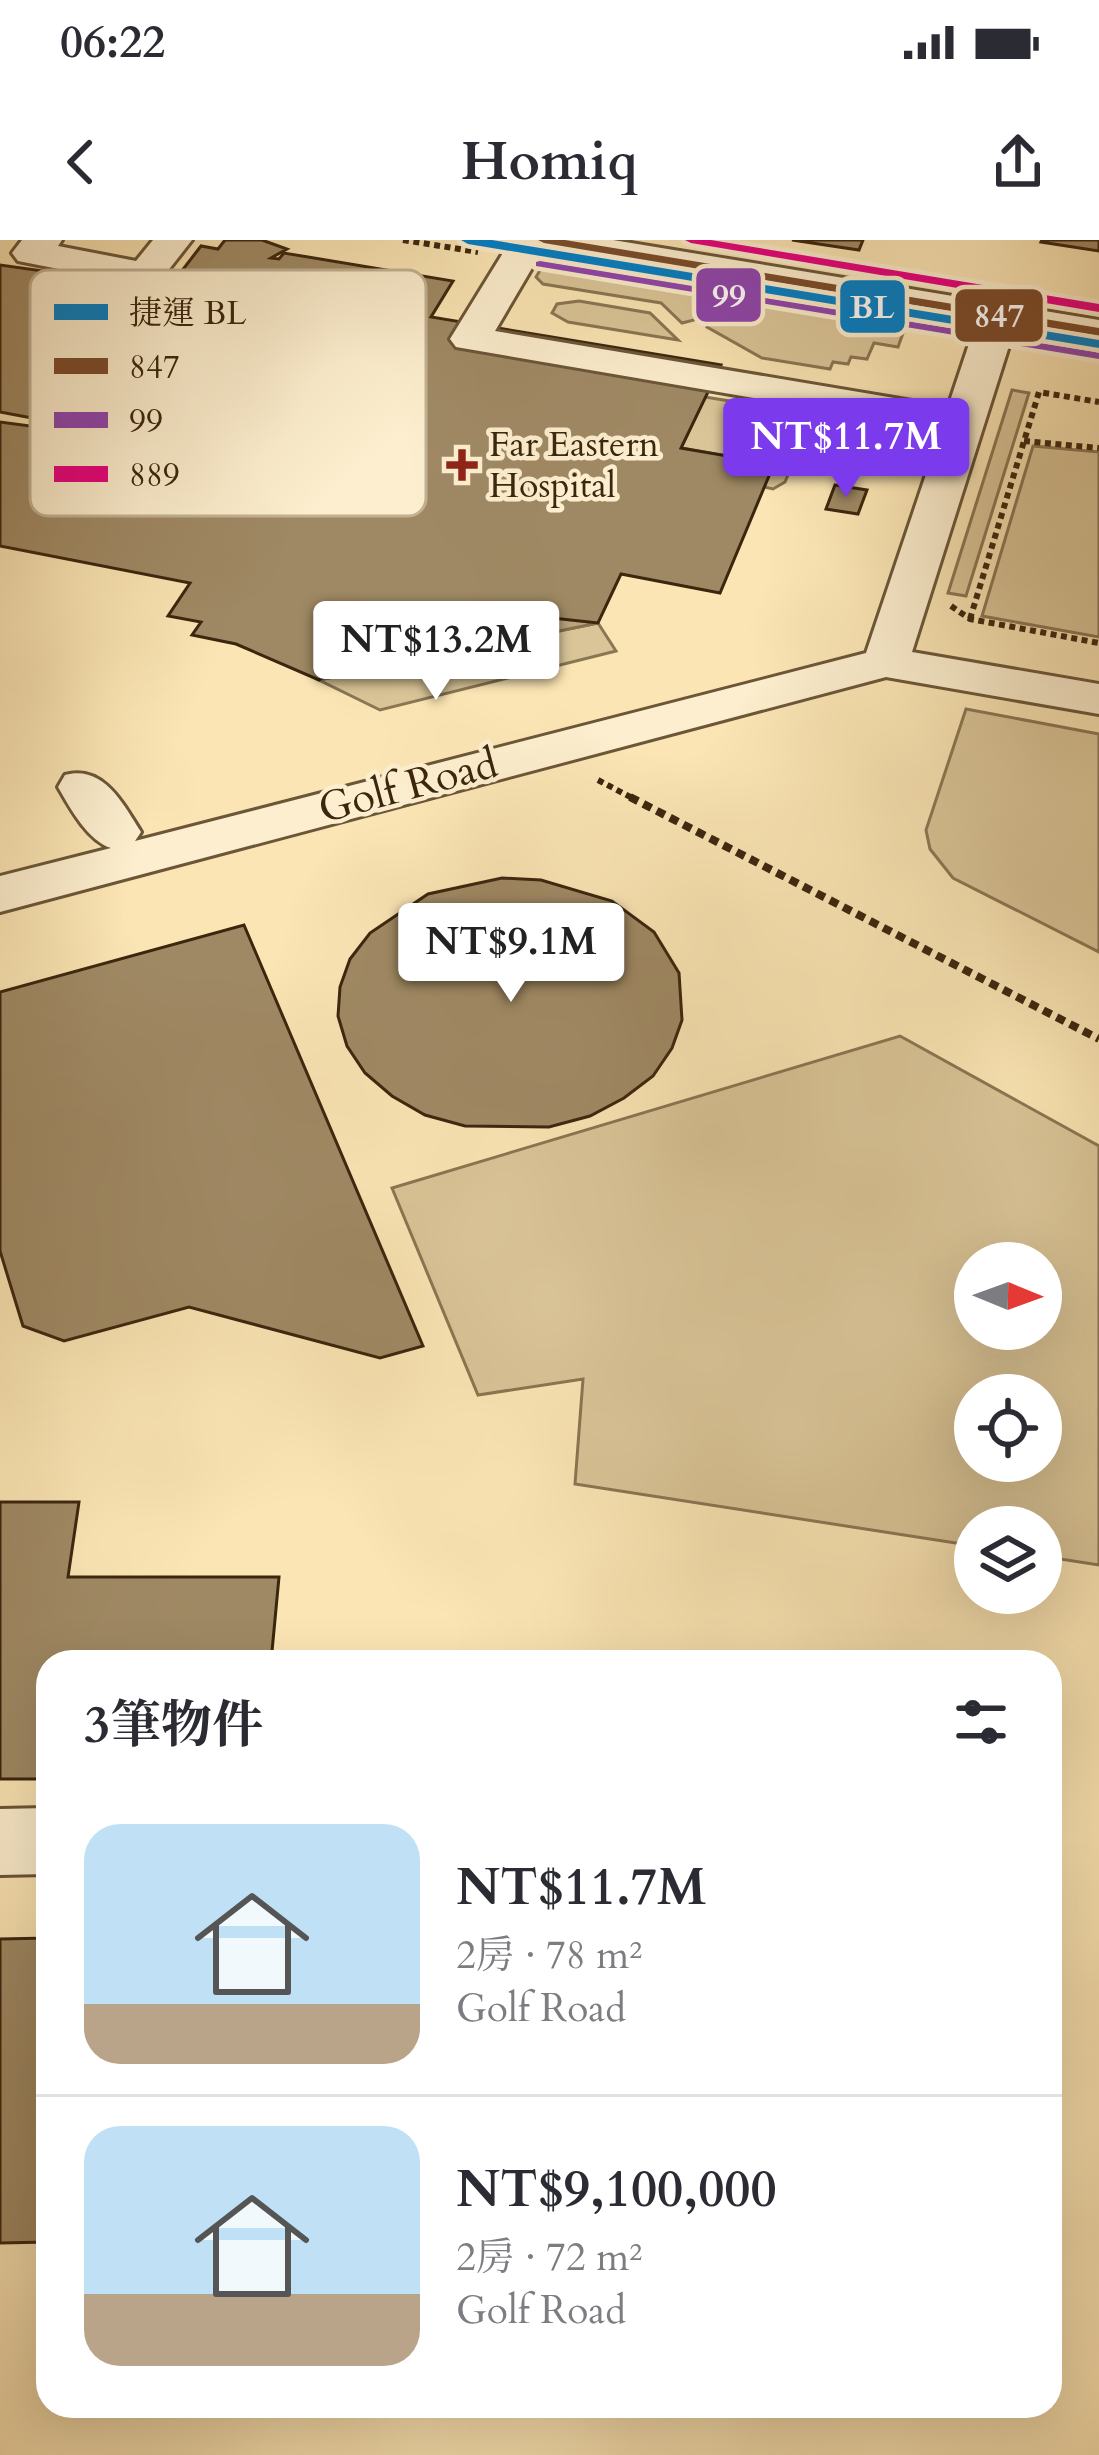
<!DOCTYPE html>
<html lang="zh-TW">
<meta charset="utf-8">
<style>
:root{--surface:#fff;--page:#f7f7f7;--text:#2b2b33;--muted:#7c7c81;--line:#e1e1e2;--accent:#7c3aed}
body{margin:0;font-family:Cardo,"Noto Serif TC",serif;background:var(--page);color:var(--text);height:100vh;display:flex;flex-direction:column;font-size:45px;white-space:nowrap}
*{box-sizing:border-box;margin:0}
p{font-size:39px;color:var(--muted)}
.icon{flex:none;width:66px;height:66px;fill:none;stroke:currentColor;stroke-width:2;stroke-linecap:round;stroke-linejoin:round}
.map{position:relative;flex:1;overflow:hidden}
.details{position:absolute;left:36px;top:1410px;width:1026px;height:768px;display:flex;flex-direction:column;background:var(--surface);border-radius:36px;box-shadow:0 12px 48px #0002}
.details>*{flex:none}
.needle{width:78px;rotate:91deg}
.buttons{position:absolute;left:954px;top:1002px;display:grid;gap:24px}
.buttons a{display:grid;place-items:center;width:108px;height:108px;border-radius:50%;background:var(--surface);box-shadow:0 12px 48px #0002;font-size:60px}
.price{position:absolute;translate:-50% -102px;padding:0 27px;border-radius:12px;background:#fff;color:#222;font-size:39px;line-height:78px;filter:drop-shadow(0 3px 6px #0008)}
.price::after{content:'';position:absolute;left:50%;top:72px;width:36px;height:27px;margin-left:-18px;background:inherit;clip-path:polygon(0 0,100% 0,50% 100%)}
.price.current{background:var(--accent);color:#fff}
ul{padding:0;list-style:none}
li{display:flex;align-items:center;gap:36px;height:300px;padding:0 48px}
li+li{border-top:3px solid var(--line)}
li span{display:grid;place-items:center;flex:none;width:336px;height:240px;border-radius:36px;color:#555}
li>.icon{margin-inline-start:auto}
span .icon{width:144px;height:144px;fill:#fffc;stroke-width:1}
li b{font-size:51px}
h2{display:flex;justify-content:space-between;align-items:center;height:144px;padding:0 48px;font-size:51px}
.status{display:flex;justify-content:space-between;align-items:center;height:84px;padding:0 60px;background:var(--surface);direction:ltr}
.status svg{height:33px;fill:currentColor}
header{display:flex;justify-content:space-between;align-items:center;height:156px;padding:0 48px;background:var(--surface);font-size:54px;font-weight:800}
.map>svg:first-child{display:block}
.green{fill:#dac598;stroke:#8a7653;stroke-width:3;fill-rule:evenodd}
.water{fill:#baa47c;stroke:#877250;stroke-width:3}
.building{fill:#9f8964;stroke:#3b260e;stroke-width:3;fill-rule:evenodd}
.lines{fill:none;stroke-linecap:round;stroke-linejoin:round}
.minor-casing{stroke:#6b5638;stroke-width:6}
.path-far1{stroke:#3b260e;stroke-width:6;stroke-dasharray:6 4.5;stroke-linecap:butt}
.path{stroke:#3b260e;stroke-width:8;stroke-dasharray:9 6;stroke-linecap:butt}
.minor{fill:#fceece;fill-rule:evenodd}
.bus-1-casing{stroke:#fceece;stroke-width:9}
.bus-2-casing{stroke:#fceece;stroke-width:9}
.bus-3-casing{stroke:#fceece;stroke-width:9}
.bus-1{fill:#7a4b2a;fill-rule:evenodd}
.bus-2{fill:#8e44ad;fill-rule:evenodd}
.bus-3{fill:#e5007d;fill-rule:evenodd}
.metro-1-casing{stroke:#fceece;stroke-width:9}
.metro-1{fill:#007ec7;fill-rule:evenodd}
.poi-dot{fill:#8f2418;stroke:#fceece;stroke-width:4.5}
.labels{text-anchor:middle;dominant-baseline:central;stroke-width:9;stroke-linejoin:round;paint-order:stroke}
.far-poi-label{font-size:36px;fill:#3b260e;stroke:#fceece;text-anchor:start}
.street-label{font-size:42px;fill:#3b260e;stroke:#fceece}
.key{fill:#fceece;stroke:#c2b294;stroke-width:3}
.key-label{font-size:33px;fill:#3b260e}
.line-badge{stroke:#fceece;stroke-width:4.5}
.badge-label{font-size:33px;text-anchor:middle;font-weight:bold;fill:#fff}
</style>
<div class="status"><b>06:22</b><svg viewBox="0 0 49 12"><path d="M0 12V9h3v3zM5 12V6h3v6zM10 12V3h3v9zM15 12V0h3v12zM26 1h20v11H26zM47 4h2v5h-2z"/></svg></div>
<header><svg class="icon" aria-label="back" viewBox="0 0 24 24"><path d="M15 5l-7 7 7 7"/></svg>Homiq<svg class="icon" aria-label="share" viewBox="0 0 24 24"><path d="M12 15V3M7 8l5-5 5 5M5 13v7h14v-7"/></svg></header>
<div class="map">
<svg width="1099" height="2215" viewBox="0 0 1099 2215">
<rect width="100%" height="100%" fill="#fbe5b4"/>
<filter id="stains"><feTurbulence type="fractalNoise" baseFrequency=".00167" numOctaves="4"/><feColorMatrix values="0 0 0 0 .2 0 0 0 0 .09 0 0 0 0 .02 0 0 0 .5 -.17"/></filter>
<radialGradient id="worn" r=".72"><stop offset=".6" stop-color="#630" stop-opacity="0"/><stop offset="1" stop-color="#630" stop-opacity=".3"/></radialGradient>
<g class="green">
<path d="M542,27L707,54L694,80L682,83L661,63L543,44L536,37Z"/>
<path d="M721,56L906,85L898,107L874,103L867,119L851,117L848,124L833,122L830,129L762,118L707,87Z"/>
<path d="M579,61L650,73L678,100L568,82L552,73L557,64Z"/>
<path d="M1012,150L1029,153L966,356L948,353Z"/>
<path d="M705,157L803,173L809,184L785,242L773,249L764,247L773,224L681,208Z"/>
<path d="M1033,206L1099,212V397L982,376Z"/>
<path d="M598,383L616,411L380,470L319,440Z"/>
<path d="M966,469L1099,494V712L953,638L930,609L926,590Z"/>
<path d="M900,796L1099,906V1325L1041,1316V1287H975V1306L575,1244L583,1139L478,1155L392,948ZM975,1023H1041V1089H975ZM975,1155H1041V1221H975Z"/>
</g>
<path class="water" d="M516,374L598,383L319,440C377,393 443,379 516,374Z"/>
<g class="building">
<path d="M225,0H262L287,9L271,18L279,19L284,13L453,41L431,77L721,125L681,208L774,224L720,353L621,334L598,383L516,374L449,380L369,407L319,440L236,404L192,395L201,382L168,376L190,343L0,306V182L134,200L119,221L217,239L231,218L215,215L232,190L225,195L191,188L189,193L120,180L101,190L100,183L69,177L64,184L0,172V25L129,43L111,65L150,72L201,6L218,9ZM379,158L389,160L363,203L320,195L325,188L338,190L348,173L368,176Z"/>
<path d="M792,0H863L859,10Z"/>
<path d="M1042,0H1099V11L1041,2Z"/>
<path d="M835,245L867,250L858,274L826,269Z"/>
<path d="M502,638L541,640L612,661L654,692L679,733L682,780L672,808L653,836L624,858L590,876L549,887L465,886L425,875L392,856L365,833L347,806L338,776L340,747L350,719L370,693L428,654Z"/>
<path d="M244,685L423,1106L380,1118L189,1067L64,1101L23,1086L0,1011V752Z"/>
<path d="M0,1262H79L68,1337H279L271,1422H48V1539H0Z"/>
<path d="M48,1698V2002L0,2003V1699Z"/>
</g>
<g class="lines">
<g class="minor-casing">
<g id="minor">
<path d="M22,0H62L58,6L136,21L153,0H192L159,42L145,46L18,21L12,13Z"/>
<path d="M511,0H613L1099,80V104L1014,90L912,412L1099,444V474L886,437L0,672V636L111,608C88,601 70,568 58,547L65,535C103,525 122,562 141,592L135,601L866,413L941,190L456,107L450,99ZM542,11H544L976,83L948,167L495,91Z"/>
<path d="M48,1568V1634L0,1635V1569Z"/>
</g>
</g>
<g class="path-far1">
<path d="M403,0L478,12"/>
<path d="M1024,201L1099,208"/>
<path d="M951,366L970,379L1099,403"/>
<path d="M970,379L1039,152L1099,162"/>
<path d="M598,540L636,560"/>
</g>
<path class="path" d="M630,557L1099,799"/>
<use href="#minor" class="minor"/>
<g class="bus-1-casing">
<path id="bus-1" d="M538,0H565L1099,88V96L544,3Z"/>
</g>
<g class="bus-2-casing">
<path id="bus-2" d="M540,21L1095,112L1099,113V119L536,26V22Z"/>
</g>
<g class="bus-3-casing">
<path id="bus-3" d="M685,0H711L1099,64V72L691,3Z"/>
</g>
<use href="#bus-1" class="bus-1"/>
<use href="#bus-2" class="bus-2"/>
<use href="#bus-3" class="bus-3"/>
<g class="metro-1-casing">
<path id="metro-1" d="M461,0H492L1099,100V108L468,4Z"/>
</g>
<use href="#metro-1" class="metro-1"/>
</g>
<path class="poi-dot" d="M456 207h12v12h12v12h-12v12h-12v-12h-12v-12h12z"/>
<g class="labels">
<g class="far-poi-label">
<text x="489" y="204">Far Eastern<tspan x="489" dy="41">Hospital</tspan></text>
</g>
<g class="street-label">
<text transform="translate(408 546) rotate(-15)">Golf Road</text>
</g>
</g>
<rect x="30" y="30" width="396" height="246" rx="18" class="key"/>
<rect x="54" y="64" width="54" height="16" fill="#007ec7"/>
<rect x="54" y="118" width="54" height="16" fill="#7a4b2a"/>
<rect x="54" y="172" width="54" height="16" fill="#8e44ad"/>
<rect x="54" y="226" width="54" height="16" fill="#e5007d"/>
<g class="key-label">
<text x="129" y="84">捷運 BL</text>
<text x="129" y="138">847</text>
<text x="129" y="192">99</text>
<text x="129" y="246">889</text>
</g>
<g class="line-badge">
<rect x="694" y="26" width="69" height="58" rx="12" fill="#8e44ad"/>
<rect x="838" y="38" width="69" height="57" rx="12" fill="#007ec7"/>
<rect x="953" y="47" width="92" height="57" rx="12" fill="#7a4b2a"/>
</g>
<g class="badge-label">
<text x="729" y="67">99</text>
<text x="872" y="78">BL</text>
<text x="999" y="87">847</text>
</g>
<rect width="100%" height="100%" filter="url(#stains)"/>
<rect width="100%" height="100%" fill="url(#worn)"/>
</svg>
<div class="buttons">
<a><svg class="needle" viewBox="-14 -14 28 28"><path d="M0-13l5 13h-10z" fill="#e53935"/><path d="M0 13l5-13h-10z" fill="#7c7c81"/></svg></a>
<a><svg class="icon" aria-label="locate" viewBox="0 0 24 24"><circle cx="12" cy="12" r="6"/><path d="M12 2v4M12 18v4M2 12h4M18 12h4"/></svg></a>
<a><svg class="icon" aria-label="layers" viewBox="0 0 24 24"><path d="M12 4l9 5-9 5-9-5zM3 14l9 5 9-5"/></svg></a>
</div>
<b class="price current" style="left:846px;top:260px">NT$11.7M</b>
<b class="price" style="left:436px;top:463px">NT$13.2M</b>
<b class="price" style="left:511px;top:765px">NT$9.1M</b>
<section class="details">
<h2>3筆物件<svg class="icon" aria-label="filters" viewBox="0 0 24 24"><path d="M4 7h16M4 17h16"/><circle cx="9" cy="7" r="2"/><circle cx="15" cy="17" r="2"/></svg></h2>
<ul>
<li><span style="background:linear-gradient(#bfe0f5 75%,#b9a48a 0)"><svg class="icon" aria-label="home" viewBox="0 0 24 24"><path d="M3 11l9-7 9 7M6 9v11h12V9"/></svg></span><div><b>NT$11.7M</b><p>2房 · 78 m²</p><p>Golf Road</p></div></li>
<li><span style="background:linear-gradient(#bfe0f5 70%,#b9a48a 0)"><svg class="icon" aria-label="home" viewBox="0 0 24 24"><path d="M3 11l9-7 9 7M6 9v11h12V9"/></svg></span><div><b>NT$9,100,000</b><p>2房 · 72 m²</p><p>Golf Road</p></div></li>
</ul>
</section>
</div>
